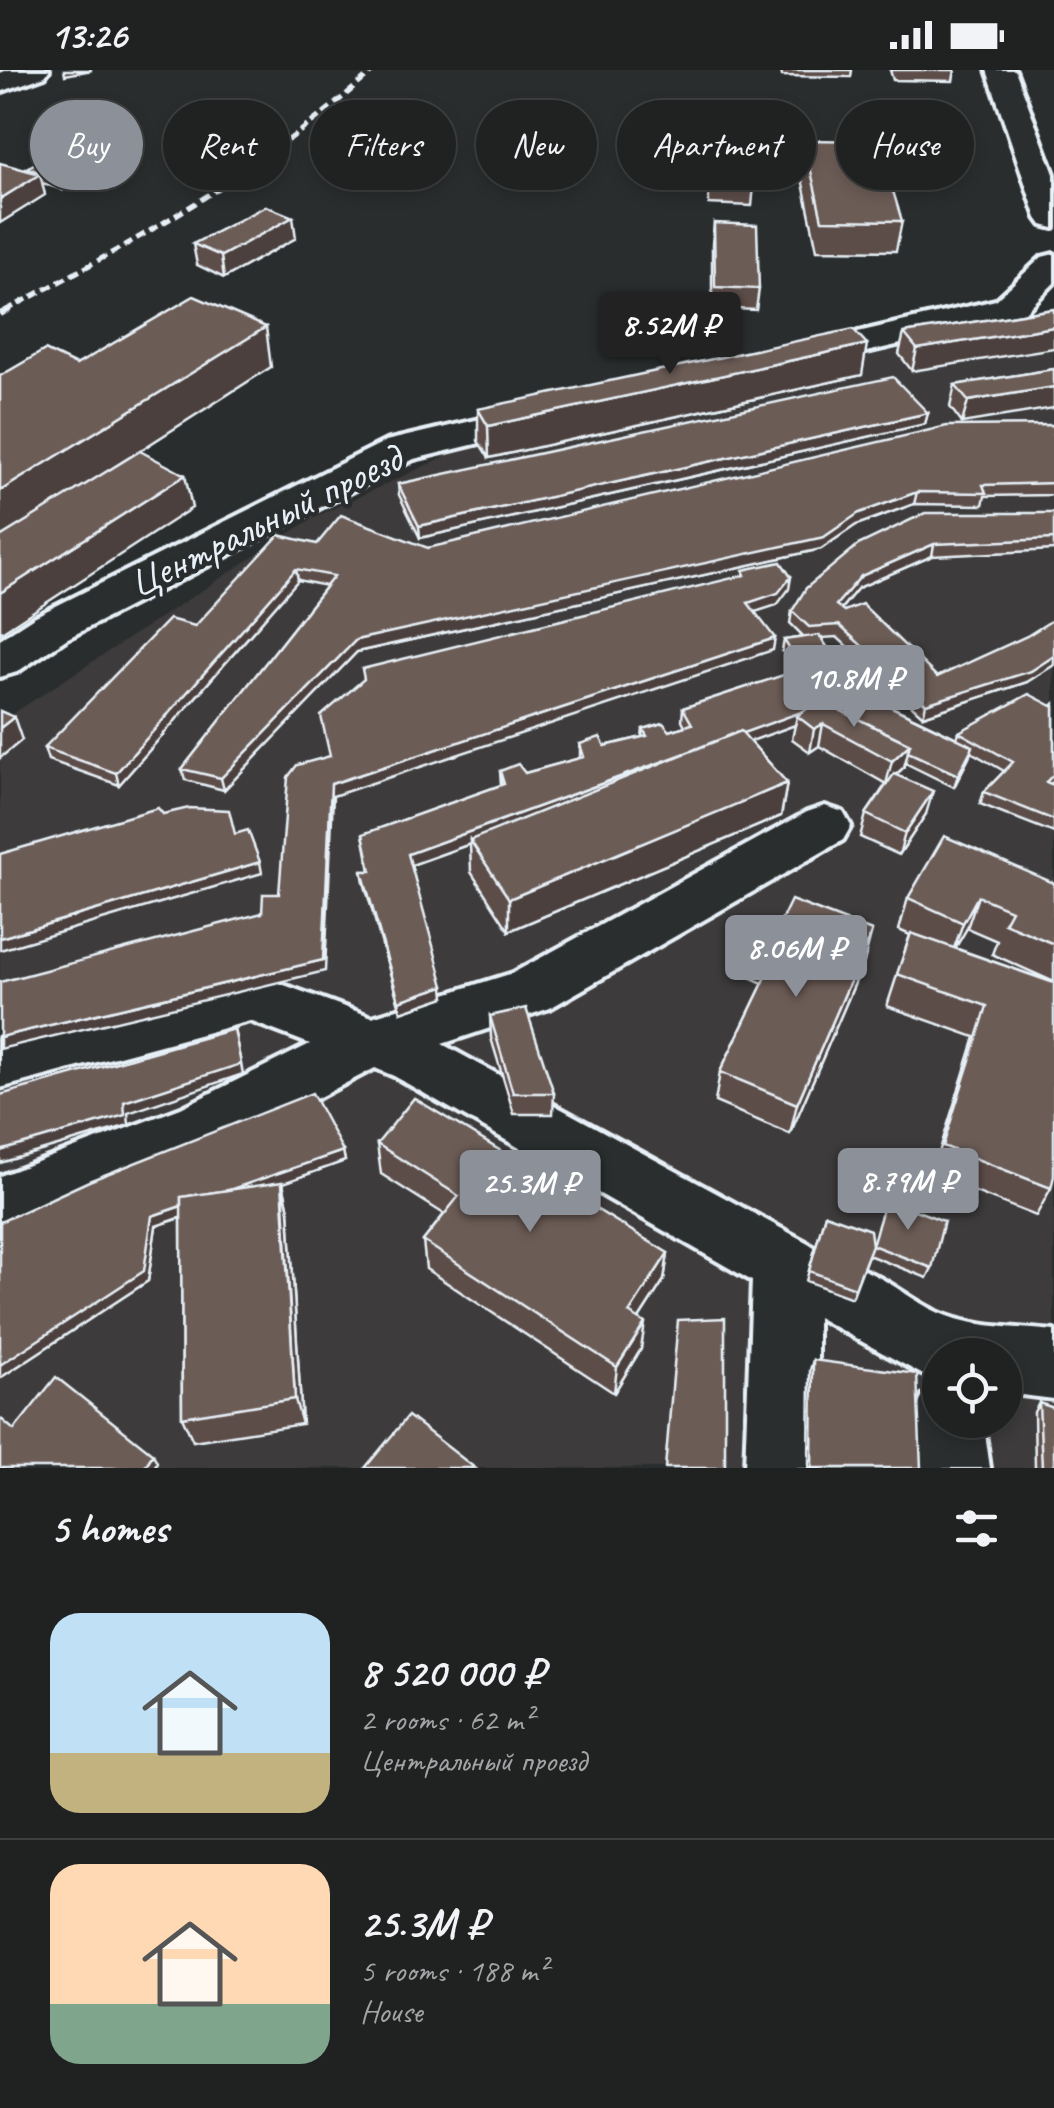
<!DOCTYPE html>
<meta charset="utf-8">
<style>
:root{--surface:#202222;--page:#2d2f2f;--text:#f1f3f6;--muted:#a2a4a5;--line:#3d3f40;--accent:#8c9099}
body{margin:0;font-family:Caveat,sans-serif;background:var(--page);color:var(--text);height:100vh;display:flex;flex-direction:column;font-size:38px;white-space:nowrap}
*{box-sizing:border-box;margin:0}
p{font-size:32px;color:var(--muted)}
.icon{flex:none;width:55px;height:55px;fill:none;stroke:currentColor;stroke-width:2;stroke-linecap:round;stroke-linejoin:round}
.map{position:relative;height:1398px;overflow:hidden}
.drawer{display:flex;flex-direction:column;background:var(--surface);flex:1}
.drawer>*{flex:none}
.top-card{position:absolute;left:30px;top:30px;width:995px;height:90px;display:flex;gap:20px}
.tools{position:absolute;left:922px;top:1268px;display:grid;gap:20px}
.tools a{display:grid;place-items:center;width:100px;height:100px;border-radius:50%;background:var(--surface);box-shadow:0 5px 15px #0003,0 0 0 2px var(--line);font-size:50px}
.price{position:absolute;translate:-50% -85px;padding:0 22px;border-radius:10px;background:var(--accent);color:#fff;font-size:32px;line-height:65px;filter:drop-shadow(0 2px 5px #0008)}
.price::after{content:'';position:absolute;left:50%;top:60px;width:30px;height:22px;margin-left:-15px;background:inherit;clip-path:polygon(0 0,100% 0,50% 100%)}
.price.selected{background:#222;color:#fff}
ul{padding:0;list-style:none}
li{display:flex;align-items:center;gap:30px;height:250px;padding:0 50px}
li+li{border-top:2px solid var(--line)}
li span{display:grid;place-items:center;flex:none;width:280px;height:200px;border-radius:30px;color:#555}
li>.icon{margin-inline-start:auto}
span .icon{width:120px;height:120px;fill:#fffc;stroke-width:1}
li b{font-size:42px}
h2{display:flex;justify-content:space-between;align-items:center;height:120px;padding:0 50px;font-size:42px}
.chip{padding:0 35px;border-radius:45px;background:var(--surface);box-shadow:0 5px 15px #0003,0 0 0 2px var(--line);font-size:35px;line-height:90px}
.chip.selected{background:var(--accent);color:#fff}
.status{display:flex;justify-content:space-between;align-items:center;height:70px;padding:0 50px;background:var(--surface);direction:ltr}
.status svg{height:28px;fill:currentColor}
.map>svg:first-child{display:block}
.built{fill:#3e3b3a;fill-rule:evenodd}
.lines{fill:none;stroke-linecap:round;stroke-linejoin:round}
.minor-casing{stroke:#e8f1f8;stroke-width:8}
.minor{fill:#2a2d2e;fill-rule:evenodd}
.rail-far1{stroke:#e8f1f8;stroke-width:5;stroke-dasharray:10 5;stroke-linecap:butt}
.rail{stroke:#e8f1f8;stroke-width:6;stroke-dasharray:12 6;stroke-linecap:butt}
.wall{fill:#5d4e4a;stroke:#e8f1f8;stroke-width:2.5}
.shaded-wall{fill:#4c403c;stroke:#e8f1f8;stroke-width:2.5}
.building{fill:#6c5b56;stroke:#e8f1f8;stroke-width:2.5}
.labels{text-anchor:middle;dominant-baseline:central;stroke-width:9;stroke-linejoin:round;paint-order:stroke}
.street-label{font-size:42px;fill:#e8f1f8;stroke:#2a2d2e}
</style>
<div class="status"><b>13:26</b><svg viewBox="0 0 49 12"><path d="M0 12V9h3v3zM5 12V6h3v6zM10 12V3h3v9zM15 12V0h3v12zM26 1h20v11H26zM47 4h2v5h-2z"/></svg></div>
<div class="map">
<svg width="1054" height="1398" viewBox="0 0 1054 1398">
<rect width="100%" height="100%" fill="#2a2d2e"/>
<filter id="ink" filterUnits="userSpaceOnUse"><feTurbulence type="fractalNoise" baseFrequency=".01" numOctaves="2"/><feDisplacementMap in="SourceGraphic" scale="20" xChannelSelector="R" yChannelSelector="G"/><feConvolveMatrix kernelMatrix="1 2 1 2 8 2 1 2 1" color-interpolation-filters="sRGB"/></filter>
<g filter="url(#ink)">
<path class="built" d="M1054,250V1398H0V652L313,448L478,371L847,290ZM940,1285H1005V1350H940Z"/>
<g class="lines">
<g class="minor-casing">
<g id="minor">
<path d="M8,0H49L45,6L0,22V3Z"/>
<path d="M987,0H1015L1054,104V158L1042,155L1037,148Z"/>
<path d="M1054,184V213L1021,246L802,297L789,294L783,286L789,278L996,230L1042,187Z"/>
<path d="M544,334L558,338L564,346L558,354L414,389L66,569L17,602L0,607V569L34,547L386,371Z"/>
<path d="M825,736L843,742L851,756L843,770L550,938L442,974L808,1173C830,1189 854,1194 878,1207C901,1219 923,1238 947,1246C979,1258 1019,1257 1054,1261V1329L1005,1323V1285H940L938,1313L817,1247V1398H745L752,1211L394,1006L375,998L225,1076L0,1164V1106L181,1038L310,974L250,951L0,1018V968L251,903L372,947L513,903L807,742Z"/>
<path d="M940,1318V1350H983L990,1398H918L913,1350L923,1325Z"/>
</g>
</g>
<use href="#minor" class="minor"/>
<path class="rail-far1" d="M5,241C136,171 263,101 374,0"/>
<path class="rail" d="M0,244L10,239"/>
</g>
<g class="wall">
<path d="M781,0H852L851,7L782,6Z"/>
<path d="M890,0H955L953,11L893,10Z"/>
<path d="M710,61L754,115L752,136L709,134L708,81Z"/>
<path d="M804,70L902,151L896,181L817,180L800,99Z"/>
<path d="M27,98H80L82,108L63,120L42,113L45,125Z"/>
<path d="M714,153L759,219L756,240L712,238V174Z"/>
<path d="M296,168L224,208L197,195L193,174Z"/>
<path d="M1054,239L912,301L899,284L904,263Z"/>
<path d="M1054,299L962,353L950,337L955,315Z"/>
<path d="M862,305L489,388L478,371V339Z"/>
<path d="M928,343L925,354L420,468L399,425L398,414Z"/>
<path d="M1054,355V425L985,426L983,435L914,434L856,455L821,479L357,582L224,720L185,710L182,699L326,516L298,510L119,715L48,690L44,678L195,556L317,474L428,478Z"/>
<path d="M1054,443V480L932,486L858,518L841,539L937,607L1027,612L923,646L837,567L821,568L856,620L957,668L959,662L1052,636L1054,634V711L1051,714L1054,715V763L980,734L984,722L1004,701L971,682L954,717L905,693L904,697L896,705L926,744L899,785L860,767L866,744L886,714L819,676L810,682L792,669L795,655L750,671L787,713L781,746L509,861L471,802L470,774L411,795L445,927L401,942L364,812L362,801H370L363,764L501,715L500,701L525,703L580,688V674L605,676L642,667L643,659L670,661L685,656L682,650L683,638L794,602L782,581L784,570L804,567L790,553L792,541L858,475Z"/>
<path d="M1054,813V912L992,884L997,871L967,858L955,878L1054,913L1051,1118L1036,1146L932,1105L975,967L887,936L910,865L899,860L908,828Z"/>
<path d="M751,874L864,892L790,1064L715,1032L720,1002L763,913L745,905Z"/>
<path d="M490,946L554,1023L553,1044H514L491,968Z"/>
<path d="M377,1074L668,1183L664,1210L639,1249L641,1279L614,1323L426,1199L423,1171L444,1144L381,1104Z"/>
<path d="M343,1081L345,1091L283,1113L289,1141L302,1354L193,1371L182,1347L181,1148L156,1156L148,1211L0,1308V1152Z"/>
<path d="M825,1144L872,1173L932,1198L927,1208L868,1185L852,1228L806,1211Z"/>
<path d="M813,1290L921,1398H809L810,1300Z"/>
<path d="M1039,1333L1054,1398H1035L1034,1342Z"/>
</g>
<g class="shaded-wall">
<path d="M64,0H92L65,5Z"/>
<path d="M80,98L82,108L63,120L60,109Z"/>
<path d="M40,104L45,125L0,153V129Z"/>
<path d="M293,147L296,168L224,208L221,186Z"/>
<path d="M266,257L271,297L0,470V421Z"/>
<path d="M1054,257V278L912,301L917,279Z"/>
<path d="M867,274L862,305L489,388L488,356Z"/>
<path d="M1054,317V338L962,353L968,331Z"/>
<path d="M928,343L925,354L420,468L419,456Z"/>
<path d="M185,405L192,438L0,563V523Z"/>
<path d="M917,422L914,434L856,455L821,479L357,582L224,720L221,708L356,570L859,443Z"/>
<path d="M934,474L932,486L858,518L834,547L836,535L861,506Z"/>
<path d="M296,499L298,510L119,715L116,703Z"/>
<path d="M791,507L789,519L777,535L746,545L748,533Z"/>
<path d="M775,568L773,580L333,726L325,901L0,979V967L323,890L331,714Z"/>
<path d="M1054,586V595L1027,612L923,646L926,634Z"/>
<path d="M814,637L797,646L795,655L472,773L470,770V774L409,796L408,784Z"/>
<path d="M14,647L22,670L0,688V658Z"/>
<path d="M823,654L819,676L810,682L814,659Z"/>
<path d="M910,674L904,697L886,714L892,691Z"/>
<path d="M973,676L969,688L954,717L958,705Z"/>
<path d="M787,713L781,746L509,861V829Z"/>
<path d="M933,721L926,744L899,785L905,763Z"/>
<path d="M260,792L262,803L0,880V868Z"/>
<path d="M978,826L967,858L952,884L963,853Z"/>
<path d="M872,861L864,892L790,1064L797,1034Z"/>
<path d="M444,916L445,927L401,942L399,931Z"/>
<path d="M234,959L243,1004L128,1043L129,1055L0,1093V1081L124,1032Z"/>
<path d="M343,1081L345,1091L283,1113L289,1141L302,1354L295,1329L283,1113L156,1156L148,1211L0,1308V1295L152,1146Z"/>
<path d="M668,1183L664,1210L626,1269L629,1243Z"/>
<path d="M645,1253L641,1279L614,1323L617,1297Z"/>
<path d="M153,1384L157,1392L154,1398H144Z"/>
</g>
<g class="building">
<path d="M710,61L751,62L754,115L711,114Z"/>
<path d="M804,70L878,71L902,151L822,150Z"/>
<path d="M46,87L80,98L60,109L27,98Z"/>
<path d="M0,93L40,104L0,129Z"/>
<path d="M266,136L293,147L221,186L193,174Z"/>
<path d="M714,153L757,155L759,219L715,217Z"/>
<path d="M194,226L266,257L0,421V306L45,280L76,295Z"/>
<path d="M1054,239V257L917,279L904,263Z"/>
<path d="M853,259L867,274L488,356L478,339Z"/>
<path d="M1054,299V317L968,331L955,315Z"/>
<path d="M893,307L928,343L419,456L398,414Z"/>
<path d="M1054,355V413L983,415L986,423L917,422L859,443L824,467L356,570L221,708L182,699L334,506L296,499L116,703L44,678L169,549L195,556L279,465L317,474L341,445L428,478L947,356Z"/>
<path d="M140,381L185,405L0,523V467Z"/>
<path d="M925,443H1054V469L934,474L861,506L836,535L844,541L862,534L937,607L1027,566L1054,549V586L1031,601L926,634L839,555L809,557L792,541L806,518L858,475Z"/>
<path d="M781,492L791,507L778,523L748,533L775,568L331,714L323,890L0,967V912L262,843L263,824H279L288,707L297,695L330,686L321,646L364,609L362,599L745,505L743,500Z"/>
<path d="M819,565L856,620L973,676L958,705L908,682L910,674L819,630L804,641L743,663L741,661L683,684L408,784L444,916L399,931L362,801H371L363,764L504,714L500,701L518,694L525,703L584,687L580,674L600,667L605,676L647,666L643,659L663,653L670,661L692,654L683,638L802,599L784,570Z"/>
<path d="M1029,624L1052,636L1054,634V704L1046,712L1054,715V750L984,722L1013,692L959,662Z"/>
<path d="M819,630L910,674L892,691L823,654L814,659L797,646Z"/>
<path d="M0,641L14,647L0,658Z"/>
<path d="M741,661L787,713L509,829L470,770Z"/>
<path d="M894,704L933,721L905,763L866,744Z"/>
<path d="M158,738L163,744L189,738L229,740L235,764L248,760L260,792L0,868V784Z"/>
<path d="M944,766L1054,813V874L1004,853L1011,840L978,826L963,853L908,828Z"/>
<path d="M791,830L872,861L797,1034L720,1002L777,884L751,874L761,855L776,861Z"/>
<path d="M911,863L1054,913V1106L1051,1118L943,1076L987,936L897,904Z"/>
<path d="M526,938L554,1023H513L490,946Z"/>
<path d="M234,959L241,994L124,1032L125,1045L0,1081V1025Z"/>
<path d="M312,1023L343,1081L229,1120L181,1127V1136L152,1146L144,1201L0,1295V1152L89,1111Z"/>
<path d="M414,1028L668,1183L629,1243L645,1253L617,1297L423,1171L459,1126L377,1074Z"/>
<path d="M282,1112L295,1329L182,1347L181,1127Z"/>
<path d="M886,1129L944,1151L932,1198L872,1175Z"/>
<path d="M825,1144L870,1160L872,1175L855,1218L809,1201Z"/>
<path d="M725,1248V1398H665L678,1250Z"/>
<path d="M813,1290L917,1304L921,1398H812Z"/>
<path d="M56,1307L153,1384L144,1398H0V1348L14,1360Z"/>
<path d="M1039,1333L1054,1338V1398H1042Z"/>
<path d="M408,1346L475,1398H365Z"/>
</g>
</g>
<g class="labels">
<g class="street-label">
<text transform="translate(265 451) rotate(-26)">Центральный проезд</text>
</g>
</g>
</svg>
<div class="tools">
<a><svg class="icon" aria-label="locate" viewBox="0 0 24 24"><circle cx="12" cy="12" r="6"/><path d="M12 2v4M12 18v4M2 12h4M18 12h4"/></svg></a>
</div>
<b class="price selected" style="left:670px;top:307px">8.52M ₽</b>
<b class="price" style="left:854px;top:660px">10.8M ₽</b>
<b class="price" style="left:796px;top:930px">8.06M ₽</b>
<b class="price" style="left:908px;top:1163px">8.79M ₽</b>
<b class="price" style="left:530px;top:1165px">25.3M ₽</b>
<div class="top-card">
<a class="chip selected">Buy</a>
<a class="chip">Rent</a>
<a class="chip">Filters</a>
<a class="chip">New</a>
<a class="chip">Apartment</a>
<a class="chip">House</a>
</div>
</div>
<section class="drawer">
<h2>5 homes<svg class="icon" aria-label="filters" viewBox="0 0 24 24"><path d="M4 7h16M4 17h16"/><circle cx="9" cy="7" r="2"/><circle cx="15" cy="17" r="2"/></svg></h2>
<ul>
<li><span style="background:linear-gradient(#bfe0f5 70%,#c2b280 0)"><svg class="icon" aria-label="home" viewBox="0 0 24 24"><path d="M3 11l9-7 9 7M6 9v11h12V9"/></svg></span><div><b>8 520 000 ₽</b><p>2 rooms · 62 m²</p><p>Центральный проезд</p></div></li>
<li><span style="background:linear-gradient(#ffd9b3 70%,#7fa58c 0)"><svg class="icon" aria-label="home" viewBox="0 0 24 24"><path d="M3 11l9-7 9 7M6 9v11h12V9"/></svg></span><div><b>25.3M ₽</b><p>5 rooms · 188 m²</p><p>House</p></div></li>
</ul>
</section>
